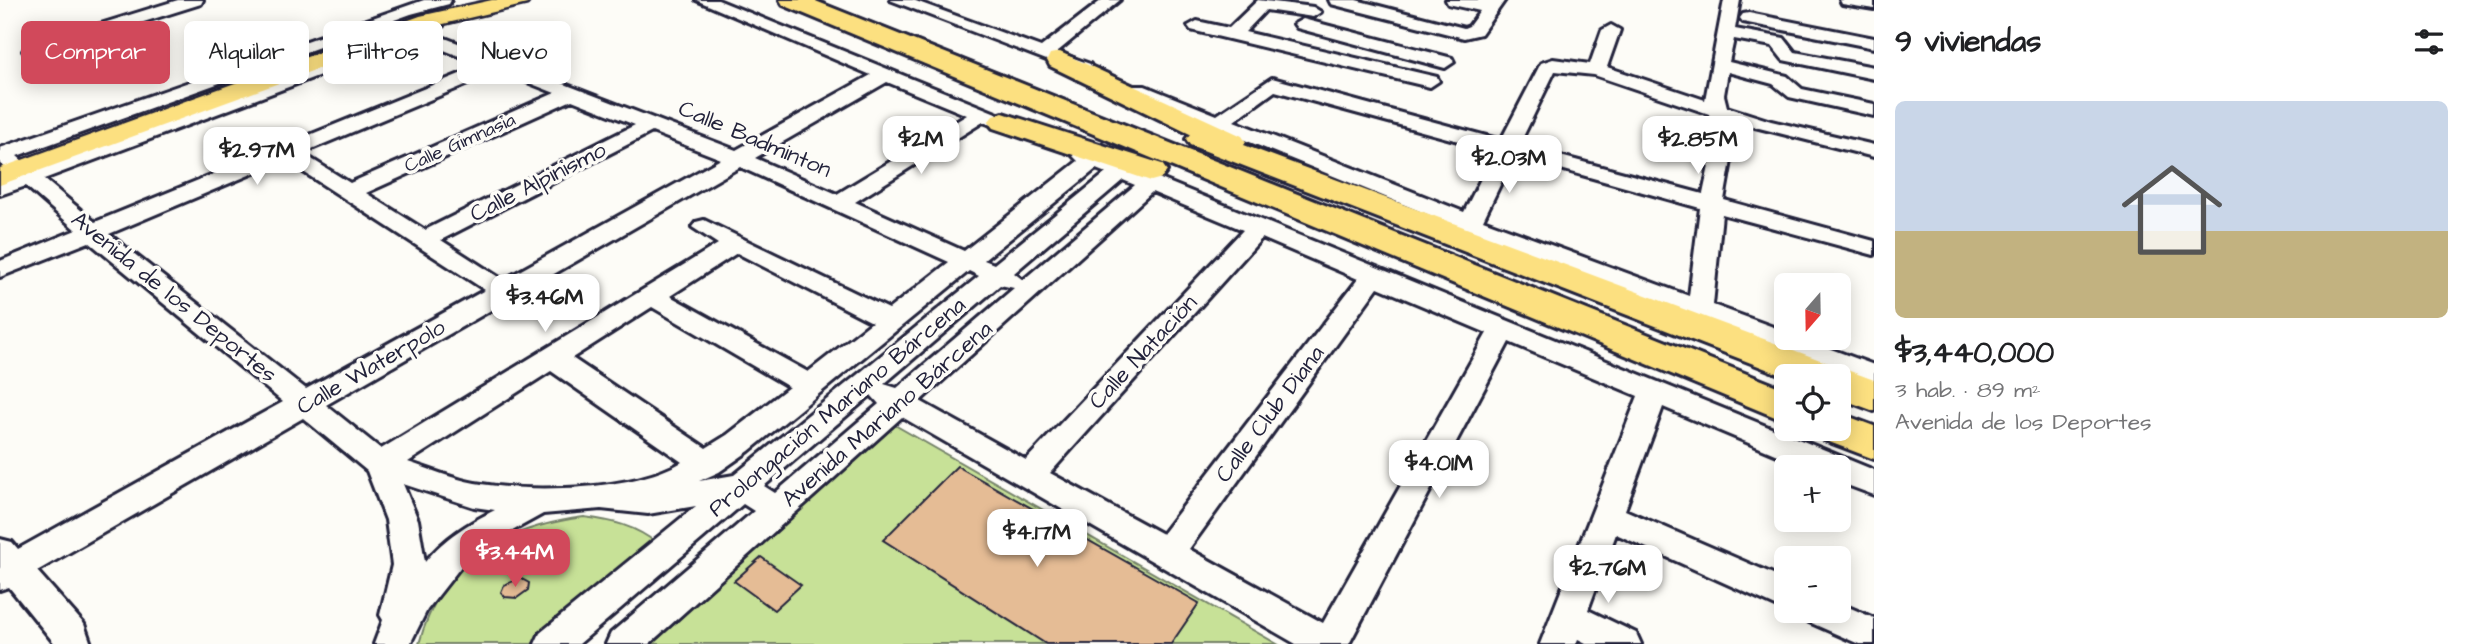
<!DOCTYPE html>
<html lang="es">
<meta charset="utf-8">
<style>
:root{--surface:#fff;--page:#f6f6f6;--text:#202124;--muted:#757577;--accent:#d1495b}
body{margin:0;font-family:"Architects Daughter",sans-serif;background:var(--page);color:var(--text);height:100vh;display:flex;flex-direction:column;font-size:26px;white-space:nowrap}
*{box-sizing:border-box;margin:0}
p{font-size:23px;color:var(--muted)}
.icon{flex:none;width:38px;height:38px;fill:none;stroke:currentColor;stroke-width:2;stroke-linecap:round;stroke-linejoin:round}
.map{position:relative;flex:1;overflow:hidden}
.panel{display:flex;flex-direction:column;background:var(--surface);width:595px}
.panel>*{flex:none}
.top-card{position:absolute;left:21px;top:21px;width:665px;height:63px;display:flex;gap:14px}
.needle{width:46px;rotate:200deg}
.controls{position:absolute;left:1774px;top:273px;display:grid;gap:14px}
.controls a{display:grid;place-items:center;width:77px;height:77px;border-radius:10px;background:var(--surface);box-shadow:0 4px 18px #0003;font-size:35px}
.price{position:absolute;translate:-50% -60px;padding:0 16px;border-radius:14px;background:#fff;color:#222;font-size:23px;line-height:46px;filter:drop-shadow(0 2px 4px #0008)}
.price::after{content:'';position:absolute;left:50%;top:42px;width:21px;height:16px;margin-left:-10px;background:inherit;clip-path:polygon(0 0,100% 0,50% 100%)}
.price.selected{background:var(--accent);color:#fff}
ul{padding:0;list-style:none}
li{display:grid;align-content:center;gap:14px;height:371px;padding:0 21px}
li span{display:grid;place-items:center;height:217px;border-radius:10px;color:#555}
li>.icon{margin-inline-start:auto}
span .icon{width:126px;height:126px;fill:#fffc;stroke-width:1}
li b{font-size:30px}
h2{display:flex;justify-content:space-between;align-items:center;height:84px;padding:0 21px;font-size:30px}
.tag{padding:0 24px;border-radius:10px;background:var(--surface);box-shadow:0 4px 18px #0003;font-size:24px;line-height:63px}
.tag.selected{background:var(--accent);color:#fff}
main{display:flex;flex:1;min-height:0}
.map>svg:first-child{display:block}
.green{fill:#c7e197;stroke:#748269;stroke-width:2}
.building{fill:#e5bc95;stroke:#22223b;stroke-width:2}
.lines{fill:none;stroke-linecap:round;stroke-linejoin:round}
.minor-casing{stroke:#22223b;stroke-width:6}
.major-casing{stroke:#22223b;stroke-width:5}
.highway-casing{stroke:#22223b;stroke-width:6}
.minor{fill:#fdfcf7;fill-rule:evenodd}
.major{fill:#fce080;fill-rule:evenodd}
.highway{fill:#fce080;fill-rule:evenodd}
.labels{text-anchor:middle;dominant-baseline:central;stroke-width:7;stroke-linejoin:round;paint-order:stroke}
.far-street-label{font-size:19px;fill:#22223b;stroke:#fdfcf7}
.street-label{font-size:23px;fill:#22223b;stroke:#fdfcf7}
</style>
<main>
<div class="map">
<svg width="1874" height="644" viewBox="0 0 1874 644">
<rect width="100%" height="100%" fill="#fdfcf7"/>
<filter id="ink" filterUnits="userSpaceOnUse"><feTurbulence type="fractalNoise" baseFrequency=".0143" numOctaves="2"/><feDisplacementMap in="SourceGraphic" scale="14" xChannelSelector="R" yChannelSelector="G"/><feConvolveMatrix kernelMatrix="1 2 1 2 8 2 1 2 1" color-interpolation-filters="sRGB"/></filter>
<g filter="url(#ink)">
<g class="green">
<path d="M893,424L1277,644H652Z"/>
<path d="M584,517C613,521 634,525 658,544L532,644H419C441,560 503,528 584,517Z"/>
</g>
<g class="building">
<path d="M957,466L1199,603L1171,644H1046L883,540Z"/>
<path d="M761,557L801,585L774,610L734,581Z"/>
<path d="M520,578L529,583L528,590L517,598L505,597L501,592L504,585Z"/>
</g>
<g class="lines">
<g class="minor-casing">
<g id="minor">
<path d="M178,0H203L201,4L38,55H26L23,51L26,47Z"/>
<path d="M424,0H451L449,4L411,14L17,156L32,169L434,21L443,26L432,33L736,150L871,75L696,0H718L1033,128L1036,132L1026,138L983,122L855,202L964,251L1078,161L1073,156L1076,151H1092L1874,470V495L1839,482V467H1806L1663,407L1625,510L1787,580V611L1616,534L1588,610L1636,633L1641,644H1588L1578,639L1576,644H1540L1638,396L1509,342L1349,644H1296L902,417L649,644H606L611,633L754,511L743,504L579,644H535L540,633L696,506L648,514L601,509L543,514L483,547L463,564L427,610L410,644H374L383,620L380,615L392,565L386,520L367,471L303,418L37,571L84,624L91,644H55L9,587L0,590V539L12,542L18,549L283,402L89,242L0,277V261L76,230L26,186L0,195V180L14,175L0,163V148ZM416,39L482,65L95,222L44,179ZM499,71L555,93L350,183L302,153ZM887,82L967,115L837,194L755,158ZM572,100L635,125L425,230L366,193ZM652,132L721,159L503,280L441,240ZM285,160L485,290L306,389L109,234ZM740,167L949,262L889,309L704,220L696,222L692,227L718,244L381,449L326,405ZM1096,169L1106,173L994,264L984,260ZM1123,180L1135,185L1023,280L1014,273ZM1152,192L1243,230L1026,460L920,401ZM1262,238L1358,279L1162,534L1050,473ZM737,253L872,322L808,372L670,296ZM969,271L979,276L734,475L699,481L719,472L749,451ZM1000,285L1014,288L897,388L884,384ZM1378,287L1487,333L1323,623L1189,549ZM652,307L789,387L727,435L706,448L572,358ZM551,371L682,462C633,491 531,493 475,483C453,479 430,469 408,462ZM871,395L879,404L775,493L764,486ZM403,484L474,507L495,510C468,524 445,537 425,562L418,520Z"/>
<path d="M890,0H913L1041,47L1102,0H1120L1057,52L1090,64L1092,68L1083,74Z"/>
<path d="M1258,0L1313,7L1321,12L1313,17L1266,10L1245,32L1437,77L1439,81L1430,87L1191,30L1188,26L1197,21L1229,28Z"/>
<path d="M1329,0H1356L1464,28L1469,26L1480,11L1448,4L1446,0H1505L1481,34L1464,38L1331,4Z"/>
<path d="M1724,0H1740L1735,29L1784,38L1795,52L1874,67V79L1783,60L1772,46L1734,39L1729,62L1787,76L1802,89L1874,104V116L1789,97L1773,84L1728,72L1724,95L1727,107L1771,121L1874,145V157L1731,121L1735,138L1724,200L1874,241V255L1722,214L1713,305L1787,332V338H1801L1874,365V384L1462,228L1131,94L1128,90L1131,86H1145L1217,115L1272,78L1501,140L1541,63L1553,59L1590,64L1602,30L1611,25L1620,30L1607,67L1705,100ZM1555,71L1594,75L1709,114L1715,138L1703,194L1519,145ZM1275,91L1495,151L1464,212L1234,121ZM1514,156L1700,208L1689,296L1483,220Z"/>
<path d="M1840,0H1874V9L1842,4Z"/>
<path d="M1749,13L1874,38V48L1743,22L1740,18L1743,14Z"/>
<path d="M1303,19L1452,58L1454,62L1445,68L1297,28L1294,24Z"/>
<path d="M1839,603L1874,618V644H1859L1809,622L1804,611H1839Z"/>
</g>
</g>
<g class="major-casing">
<path id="major" d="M492,0H530L527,4L435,26L0,185V168L420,16Z"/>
</g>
<g class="highway-casing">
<g id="highway">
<path d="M780,0H813L1787,390V422L783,5Z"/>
<path d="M1060,52L1242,136L1246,142L1244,145L1874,380V411L1839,398V376L1787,377L1190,145L1186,139L1190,134L1050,66L1047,60L1050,54Z"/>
<path d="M1003,113L1162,164L1167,171L1162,178L1151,181L993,128L988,122L993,116Z"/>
<path d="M1839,413L1874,426V459L1824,440L1818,429H1839Z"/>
</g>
</g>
<use href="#minor" class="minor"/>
<use href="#major" class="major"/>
<use href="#highway" class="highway"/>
</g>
</g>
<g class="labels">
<g class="far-street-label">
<text transform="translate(460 143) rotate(-24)">Calle Gimnasia</text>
</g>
<g class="street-label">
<text transform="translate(755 139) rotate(23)">Calle Badminton</text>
<text transform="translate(538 182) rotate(-27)">Calle Alpinismo</text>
<text transform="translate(174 297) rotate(39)">Avenida de los Deportes</text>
<text transform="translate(1143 352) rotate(-47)">Calle Natación</text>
<text transform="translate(371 367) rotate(-30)">Calle Waterpolo</text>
<text transform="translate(837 407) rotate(-40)">Prolongación Mariano Bárcena</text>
<text transform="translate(887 414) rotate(-41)">Avenida Mariano Bárcena</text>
<text transform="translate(1270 414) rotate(-53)">Calle Club Diana</text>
</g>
</g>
</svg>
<div class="controls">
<a><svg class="needle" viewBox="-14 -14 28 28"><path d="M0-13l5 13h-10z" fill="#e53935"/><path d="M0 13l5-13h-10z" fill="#757577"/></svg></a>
<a><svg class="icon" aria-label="locate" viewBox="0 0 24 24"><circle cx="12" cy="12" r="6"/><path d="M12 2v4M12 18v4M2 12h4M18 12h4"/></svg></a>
<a>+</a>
<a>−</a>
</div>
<b class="price" style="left:921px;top:176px">$2M</b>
<b class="price" style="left:1698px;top:176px">$2.85M</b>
<b class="price" style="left:257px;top:187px">$2.97M</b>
<b class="price" style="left:1509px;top:195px">$2.03M</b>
<b class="price" style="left:545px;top:334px">$3.46M</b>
<b class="price" style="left:1439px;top:500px">$4.01M</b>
<b class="price" style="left:1037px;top:569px">$4.17M</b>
<b class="price selected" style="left:515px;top:589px">$3.44M</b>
<b class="price" style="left:1608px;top:605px">$2.76M</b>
<div class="top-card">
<a class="tag selected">Comprar</a>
<a class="tag">Alquilar</a>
<a class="tag">Filtros</a>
<a class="tag">Nuevo</a>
</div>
</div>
<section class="panel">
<h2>9 viviendas<svg class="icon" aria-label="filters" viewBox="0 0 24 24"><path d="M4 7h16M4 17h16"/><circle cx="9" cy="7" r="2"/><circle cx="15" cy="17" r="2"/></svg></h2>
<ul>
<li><span style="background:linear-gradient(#c9d6e8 60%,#c2b280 0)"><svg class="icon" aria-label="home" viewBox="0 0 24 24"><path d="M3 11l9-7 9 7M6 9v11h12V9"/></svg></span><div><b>$3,440,000</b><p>3 hab. · 89 m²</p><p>Avenida de los Deportes</p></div></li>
</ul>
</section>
</main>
